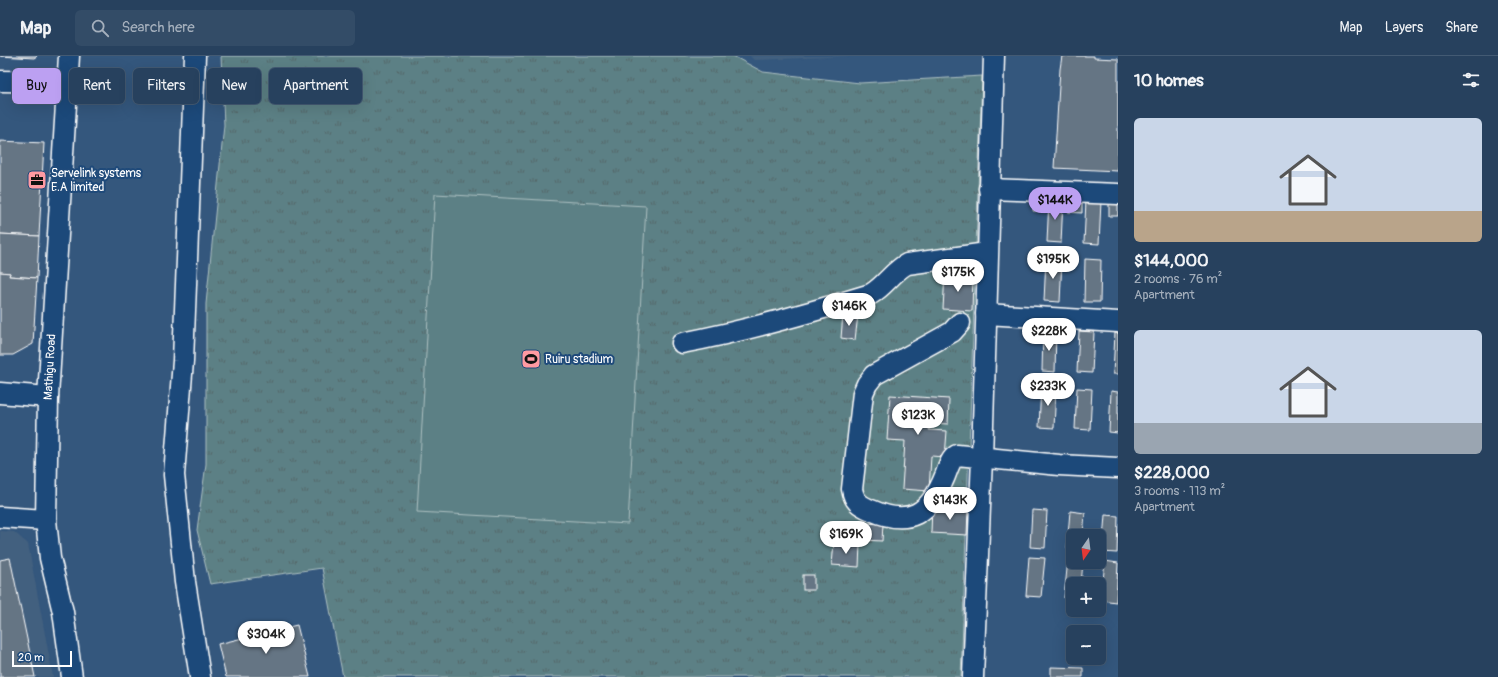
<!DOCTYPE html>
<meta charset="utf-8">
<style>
:root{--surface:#27415e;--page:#334c67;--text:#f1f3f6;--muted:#a4afbc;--line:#435a73;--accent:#bca0f2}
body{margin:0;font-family:Pangolin,sans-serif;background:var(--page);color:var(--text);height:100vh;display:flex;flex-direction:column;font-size:15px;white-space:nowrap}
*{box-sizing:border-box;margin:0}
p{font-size:13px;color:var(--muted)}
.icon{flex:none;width:22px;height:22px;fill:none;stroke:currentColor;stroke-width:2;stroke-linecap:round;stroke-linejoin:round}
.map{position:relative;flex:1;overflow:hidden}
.details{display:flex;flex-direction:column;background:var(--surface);width:380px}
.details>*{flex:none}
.guide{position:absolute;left:12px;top:12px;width:380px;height:36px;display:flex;gap:8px}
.needle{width:26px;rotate:194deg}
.fabs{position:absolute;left:1066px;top:473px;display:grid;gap:8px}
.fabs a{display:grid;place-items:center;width:40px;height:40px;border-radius:6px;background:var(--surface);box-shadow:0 4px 16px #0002,0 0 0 1px var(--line);font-size:20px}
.scale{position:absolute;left:12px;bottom:10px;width:60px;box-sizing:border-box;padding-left:4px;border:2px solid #fff;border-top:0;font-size:11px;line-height:14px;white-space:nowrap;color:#fff;-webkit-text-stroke:3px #1f4a7a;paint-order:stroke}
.price{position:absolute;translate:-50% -34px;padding:0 9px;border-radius:14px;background:#fff;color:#222;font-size:13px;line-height:26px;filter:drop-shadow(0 1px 2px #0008)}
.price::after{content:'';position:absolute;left:50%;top:24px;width:12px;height:9px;margin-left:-6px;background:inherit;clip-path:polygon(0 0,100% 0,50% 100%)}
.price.on{background:var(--accent);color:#111}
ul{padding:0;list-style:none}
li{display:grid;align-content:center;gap:8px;height:212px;padding:0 16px}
li span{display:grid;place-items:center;height:124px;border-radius:6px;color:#555}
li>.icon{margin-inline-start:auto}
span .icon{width:72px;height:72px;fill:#fffc;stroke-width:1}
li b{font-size:17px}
h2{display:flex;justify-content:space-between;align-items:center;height:48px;padding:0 16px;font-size:17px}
.pill{padding:0 14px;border-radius:6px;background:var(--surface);box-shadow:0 4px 16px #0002,0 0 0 1px var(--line);font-size:14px;line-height:36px}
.pill.on{background:var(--accent);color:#111}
header{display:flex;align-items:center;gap:24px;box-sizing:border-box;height:56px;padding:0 20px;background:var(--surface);border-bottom:1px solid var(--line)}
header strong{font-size:19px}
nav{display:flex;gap:22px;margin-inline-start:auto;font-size:14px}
.search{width:280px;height:36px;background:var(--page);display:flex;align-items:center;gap:10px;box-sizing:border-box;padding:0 14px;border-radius:6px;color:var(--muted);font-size:15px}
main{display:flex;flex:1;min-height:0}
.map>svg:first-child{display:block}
.built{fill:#43607f}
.grass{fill:url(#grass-tufts);stroke:#aec0c2}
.pitch{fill:#5c8085;stroke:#aec0c2}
.building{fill:#657484;stroke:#fff}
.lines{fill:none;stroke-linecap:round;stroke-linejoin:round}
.minor-casing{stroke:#fff;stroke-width:23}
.minor{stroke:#1f4a7a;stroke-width:20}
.labels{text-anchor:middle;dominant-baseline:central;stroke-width:4;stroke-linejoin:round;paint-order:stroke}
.poi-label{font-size:12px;fill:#fff;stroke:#1f4a7a;text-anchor:start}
.street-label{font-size:12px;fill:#fff;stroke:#1f4a7a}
</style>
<header>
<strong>Map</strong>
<div class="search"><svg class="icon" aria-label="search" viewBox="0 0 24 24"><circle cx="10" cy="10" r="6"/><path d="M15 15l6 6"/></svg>Search here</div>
<nav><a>Map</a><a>Layers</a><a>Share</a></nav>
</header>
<main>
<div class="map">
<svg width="1118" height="621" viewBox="0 0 1118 621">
<defs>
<pattern id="grass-tufts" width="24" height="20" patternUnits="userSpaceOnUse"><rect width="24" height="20" fill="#5c8085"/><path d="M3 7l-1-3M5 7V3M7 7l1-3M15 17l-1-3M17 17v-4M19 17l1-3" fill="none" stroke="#546668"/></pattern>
</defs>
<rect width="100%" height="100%" fill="#34577d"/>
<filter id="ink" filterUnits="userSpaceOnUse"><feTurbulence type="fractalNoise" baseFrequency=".025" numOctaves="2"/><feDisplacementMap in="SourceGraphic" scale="8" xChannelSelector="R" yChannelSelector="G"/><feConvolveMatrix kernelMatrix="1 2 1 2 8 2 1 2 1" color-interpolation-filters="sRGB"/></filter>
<g filter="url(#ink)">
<g class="built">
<path d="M750,0H850L754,4Z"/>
<path d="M0,475L14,476L28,488L53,621H0Z"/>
</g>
<path class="grass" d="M221,0H733L763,16L860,27L982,20L961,621H343L322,512L210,528L197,474L206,408V248L224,69Z"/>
<path class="pitch" d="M435,138L646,150L628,468L417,456Z"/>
<g class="building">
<path d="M0,0H37L34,2Z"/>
<path d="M1062,0H1094V2L1118,3V115L1054,112L1060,13Z"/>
<path d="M0,85L44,87L39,180L0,178Z"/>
<path d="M1034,142L1047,143L1046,156L1033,155Z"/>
<path d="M1049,143L1063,144L1061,187L1047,186Z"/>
<path d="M1069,144L1082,145V157L1068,156Z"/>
<path d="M1086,144L1101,145L1099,188L1084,187Z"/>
<path d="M1109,147L1118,148V160H1109Z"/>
<path d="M0,178L39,180L37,222L9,220L10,217L0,216Z"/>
<path d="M1046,202L1062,203L1060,246L1044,245Z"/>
<path d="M1085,203L1101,204L1100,246H1084Z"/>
<path d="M0,216L10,217L9,220L37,222L33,288L13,299H0Z"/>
<path d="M945,218L973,220L972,255L943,253Z"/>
<path d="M843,258L858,259L855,284L841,282Z"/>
<path d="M1079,275L1094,276L1092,317L1077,316Z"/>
<path d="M1043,276H1056L1055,316L1042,315Z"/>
<path d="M1115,277H1118V318H1113Z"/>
<path d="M1041,330L1056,331L1054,372L1039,371Z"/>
<path d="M1077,332L1092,333L1090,374L1075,373Z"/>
<path d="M1111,335L1118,336V377L1109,376Z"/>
<path d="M890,339L949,343L948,368L930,367L929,374L947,375L945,401L931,400L929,435L902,433L905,385L887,384Z"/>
<path d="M932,451L968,453L967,479L931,477Z"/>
<path d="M1032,454L1047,455L1045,492L1030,491Z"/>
<path d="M1070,455L1085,457L1083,480H1073V493L1067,492Z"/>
<path d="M1105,459L1118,460L1117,497L1102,496Z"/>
<path d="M845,466L883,468L882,485L844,483Z"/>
<path d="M834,486L860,488L859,511L832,509Z"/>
<path d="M1029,501L1045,502L1041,541L1026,540Z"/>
<path d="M10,502L35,621H0V504Z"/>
<path d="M1068,503H1073V506H1083L1081,528H1073V543L1064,542Z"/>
<path d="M1105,505L1118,507L1116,546L1101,544Z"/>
<rect x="803" y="519" width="11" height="15"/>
<path d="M297,569L310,621H226L218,588Z"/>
<path d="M1051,611L1083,612V621H1051Z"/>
</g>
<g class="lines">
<g class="minor-casing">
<g id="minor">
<path d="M69,0L48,341L46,464L50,502L63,556L72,621"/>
<path d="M195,0L183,305L174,419L185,526L200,621"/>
<path d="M0,25L69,26"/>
<path d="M989,133L1118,138"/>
<path d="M986,258L1118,266"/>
<path d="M960,267L952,276L874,319L867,328L863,337L852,433C854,445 859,449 871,454C909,471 930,458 945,420C948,413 950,403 957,399L1059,409L1118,412"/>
<path d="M682,287C746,275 809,257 871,238C885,230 893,215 907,208L987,197"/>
<path d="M0,337L48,341"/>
<path d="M0,461L46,464"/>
<path d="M973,621L982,402L994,0"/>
</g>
</g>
<use href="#minor" class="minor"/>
</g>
</g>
<defs>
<g id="office-square" transform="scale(1)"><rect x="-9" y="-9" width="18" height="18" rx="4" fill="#ff9aa2" stroke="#1f4a7a"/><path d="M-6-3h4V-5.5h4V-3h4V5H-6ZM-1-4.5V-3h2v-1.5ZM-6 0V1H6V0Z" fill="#111"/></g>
<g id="stadium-square" transform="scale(1)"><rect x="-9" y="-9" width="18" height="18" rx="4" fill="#ff9aa2" stroke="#1f4a7a"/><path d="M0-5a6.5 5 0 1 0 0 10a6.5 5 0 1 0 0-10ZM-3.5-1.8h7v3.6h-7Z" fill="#111"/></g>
</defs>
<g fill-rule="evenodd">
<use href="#office-square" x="37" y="124"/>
<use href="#stadium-square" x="531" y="303"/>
</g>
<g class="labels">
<g class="poi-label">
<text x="51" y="117">Servelink systems<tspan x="51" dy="14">E.A limited</tspan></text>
<text x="545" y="303">Ruiru stadium</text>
</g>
<g class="street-label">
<text transform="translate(50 311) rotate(-87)">Mathigu Road</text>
</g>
</g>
</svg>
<div class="fabs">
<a><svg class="needle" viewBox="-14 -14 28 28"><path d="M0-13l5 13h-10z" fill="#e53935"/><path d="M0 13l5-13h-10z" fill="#a4afbc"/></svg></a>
<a>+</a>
<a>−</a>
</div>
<div class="scale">20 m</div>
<b class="price on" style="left:1055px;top:165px">$144K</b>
<b class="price" style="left:1053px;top:224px">$195K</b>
<b class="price" style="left:958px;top:237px">$175K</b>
<b class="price" style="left:849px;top:271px">$146K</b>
<b class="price" style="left:1049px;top:296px">$228K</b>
<b class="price" style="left:1048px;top:351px">$233K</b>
<b class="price" style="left:918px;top:380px">$123K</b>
<b class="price" style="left:950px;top:465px">$143K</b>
<b class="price" style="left:846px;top:499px">$169K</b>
<b class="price" style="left:266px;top:599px">$304K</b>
<div class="guide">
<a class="pill on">Buy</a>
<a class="pill">Rent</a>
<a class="pill">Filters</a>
<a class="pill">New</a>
<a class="pill">Apartment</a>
</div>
</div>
<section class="details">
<h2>10 homes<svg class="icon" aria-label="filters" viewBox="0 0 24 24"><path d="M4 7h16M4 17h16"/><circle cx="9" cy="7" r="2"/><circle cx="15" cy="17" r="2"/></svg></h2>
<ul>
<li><span style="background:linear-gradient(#c9d6e8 75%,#b9a48a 0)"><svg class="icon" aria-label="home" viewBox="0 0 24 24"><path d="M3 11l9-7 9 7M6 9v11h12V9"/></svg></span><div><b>$144,000</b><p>2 rooms · 76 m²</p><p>Apartment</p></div></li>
<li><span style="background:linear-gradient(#c9d6e8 75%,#9aa5b1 0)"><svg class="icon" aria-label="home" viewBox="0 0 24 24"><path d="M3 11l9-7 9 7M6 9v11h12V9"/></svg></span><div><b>$228,000</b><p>3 rooms · 113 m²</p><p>Apartment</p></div></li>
</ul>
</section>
</main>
